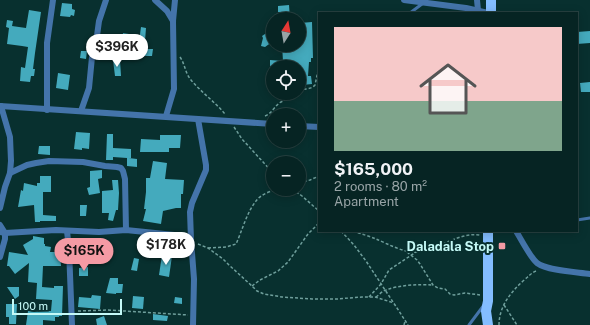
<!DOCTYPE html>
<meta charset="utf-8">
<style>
:root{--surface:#062423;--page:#143030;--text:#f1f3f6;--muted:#98a4a6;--line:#274141;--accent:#f49aa4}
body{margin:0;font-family:"Public Sans",sans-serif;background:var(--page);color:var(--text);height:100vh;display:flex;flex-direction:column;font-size:15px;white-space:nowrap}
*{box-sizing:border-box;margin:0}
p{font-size:13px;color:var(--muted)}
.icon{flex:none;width:22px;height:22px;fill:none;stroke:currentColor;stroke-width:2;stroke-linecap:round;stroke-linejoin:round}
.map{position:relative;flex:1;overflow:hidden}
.sheet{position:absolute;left:318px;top:12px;width:260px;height:220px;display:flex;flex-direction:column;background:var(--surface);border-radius:0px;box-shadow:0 2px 10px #0003,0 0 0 1px var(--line)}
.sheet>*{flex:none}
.needle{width:26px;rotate:11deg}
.buttons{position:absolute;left:266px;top:12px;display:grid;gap:8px}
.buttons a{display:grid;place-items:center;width:40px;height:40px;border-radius:50%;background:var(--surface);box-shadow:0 2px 10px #0003,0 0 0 1px var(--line);font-size:20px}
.scale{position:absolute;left:12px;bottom:10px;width:110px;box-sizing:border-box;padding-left:4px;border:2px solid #c5faf7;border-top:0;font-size:11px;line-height:14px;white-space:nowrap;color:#c5faf7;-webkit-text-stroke:3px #08302f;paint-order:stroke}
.price{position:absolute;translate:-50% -34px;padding:0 9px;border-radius:14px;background:#fff;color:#222;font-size:13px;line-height:26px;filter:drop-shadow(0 1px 2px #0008)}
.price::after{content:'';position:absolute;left:50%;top:24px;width:12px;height:9px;margin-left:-6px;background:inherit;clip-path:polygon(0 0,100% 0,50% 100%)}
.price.on{background:var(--accent);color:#111}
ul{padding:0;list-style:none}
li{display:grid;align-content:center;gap:8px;height:212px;padding:0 16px}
li span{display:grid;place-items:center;height:124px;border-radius:0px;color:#555}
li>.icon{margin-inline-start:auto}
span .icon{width:72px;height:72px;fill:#fffc;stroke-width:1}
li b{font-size:17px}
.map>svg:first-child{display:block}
.building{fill:#44aabd}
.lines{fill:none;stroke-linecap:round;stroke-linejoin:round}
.path{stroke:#6f9f9c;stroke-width:1.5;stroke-dasharray:3 2;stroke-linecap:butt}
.lane{stroke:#4474aa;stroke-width:3}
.street{stroke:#4474aa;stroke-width:6}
.primary{stroke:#83bdff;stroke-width:10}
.poi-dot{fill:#f49aa4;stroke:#08302f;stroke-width:1.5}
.labels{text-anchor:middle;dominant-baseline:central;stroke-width:4;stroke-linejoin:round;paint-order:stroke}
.poi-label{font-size:13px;font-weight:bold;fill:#c5faf7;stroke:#08302f;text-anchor:end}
</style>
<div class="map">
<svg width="590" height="325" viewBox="0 0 590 325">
<rect width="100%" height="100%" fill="#08302f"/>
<g class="building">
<path d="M62,3L72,4V9L75,10L74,16L71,15L70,17L60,16Z"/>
<path d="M289,5L290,19H280V12H278V6Z"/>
<path d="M29,10L41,12L35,53L33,69H35L34,76H31L30,82L20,81L21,67L25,68L28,47L22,46L7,44L9,28L6,27L7,20L13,21L12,26L26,28Z"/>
<path d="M312,22L313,58H311V62H309L308,76H311L312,84L302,85V74H301V67H280V66H270V60L283,61L282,45H301L300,23Z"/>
<path d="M141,27L146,28L145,41H147L146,49H153L152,56H137Z"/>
<path d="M590,31V43L577,44V32Z"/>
<path d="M268,32L273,39L272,42L265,47L261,46L263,38L262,36Z"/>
<path d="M123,33L129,34L128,42H122Z"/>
<path d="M81,51H87L86,59L80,58Z"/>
<path d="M113,60H120L121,76H115Z"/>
<path d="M58,73L70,75L68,90L56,88Z"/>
<path d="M590,82V92H581L580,83Z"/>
<path d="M76,132L90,133L89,149L82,148V150L74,149Z"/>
<path d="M107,134H113V148L131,149V158H129L137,159V167L127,166V158L113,157V160H106Z"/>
<path d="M160,135H181L180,148H169V152H140L141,139L160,140Z"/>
<path d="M39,146H50V155L38,154Z"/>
<path d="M153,161L167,163L165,179L184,180L183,194H181V208H176L163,211L161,224L143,221L146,209H144L146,192V178H150Z"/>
<path d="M102,170V178L98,179L100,193L89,195L87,188L90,187V171Z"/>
<path d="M40,176H51V192H43V215L56,216V221H40V222H35L34,205L18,207L21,190L23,191L24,183L37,186V183H40Z"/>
<path d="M112,180H118L119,193L118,210H116L113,221L108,220L109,213H102V191L113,190Z"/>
<path d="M80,205H87L86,216H80Z"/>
<path d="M33,236L44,238V244H45V246L51,247L50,252H60L61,266H43L42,287L54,288V286H63L62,316H59V317H55V321L43,320V325H26L28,311L34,312L51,311L52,300L36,299L37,283L28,282L29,263L15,274L9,266H7L9,252L28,255L23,245L33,239Z"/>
<path d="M162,255L172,256L169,277L159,275Z"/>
<path d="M134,258L139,259L137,271L131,270Z"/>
<path d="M88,267V276H79V268Z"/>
<path d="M110,278H118V284H123L122,293H116V294L106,293Z"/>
<path d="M7,287H19V296L15,299Z"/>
<path d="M92,295L101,296L100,309L78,307L79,297L91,298Z"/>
<path d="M133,296L144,297L143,309L132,308Z"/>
<path d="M175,297L182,298V304L174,303Z"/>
<path d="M6,304H17L16,324H9V317H6Z"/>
<path d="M153,314L168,316L167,321L153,320Z"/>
<path d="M104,316L107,325H97L96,319Z"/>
</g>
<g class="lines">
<g class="path">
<path d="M180,57C185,64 185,73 191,80C201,92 215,102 225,114"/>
<path d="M299,91C304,88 311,90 315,85L319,66"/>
<path d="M265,116C273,113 275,104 283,101C288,98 293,98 297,93"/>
<path d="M234,127L242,139L273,173"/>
<path d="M299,183L310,180L319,176"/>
<path d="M292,189L302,196L319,211"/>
<path d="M341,231L354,245L366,261L397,308L408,325"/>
<path d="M353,231C361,234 369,236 376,239C388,244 406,254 418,252C439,249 459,232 480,235"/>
<path d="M198,244L208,248L223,259L229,265L252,286L257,291L264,294L282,297L312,299H337L362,297H375L394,303"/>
<path d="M208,248L226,247L236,244C242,231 247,212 256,201C261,194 271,191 278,189"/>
<path d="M407,252L417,260L420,264L433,285L438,288L445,289L450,294L454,295L465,293L480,295"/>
<path d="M252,286L260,280L278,271L288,262L308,234L319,223"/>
<path d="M369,297L381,284L389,270L416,252"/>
<path d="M376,297C379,295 382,291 386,290C399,285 419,284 433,285"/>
<path d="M504,305L517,325"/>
<path d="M78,311L108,310L188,315"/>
<path d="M404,325L405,321"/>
<path d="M499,325C499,307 510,293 523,281C528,277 531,273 536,271"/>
</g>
<g class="lane">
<path d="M410,13L422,4"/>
<path d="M577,220L590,218"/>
<path d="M469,325L484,305"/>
</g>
<g class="street">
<path d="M155,0L167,11L173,21"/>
<path d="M404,0L466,8L488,13"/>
<path d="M477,0L478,10"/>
<path d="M0,106L273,124"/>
<path d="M47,110V43L53,0"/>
<path d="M81,111L89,88L92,57L96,43L99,21L106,0"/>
<path d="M166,116L174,89L173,21L175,0"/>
<path d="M299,126L319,127"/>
<path d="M10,173L27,165L36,163L49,161L83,162L105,166L117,167L121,168L123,171L125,179L126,230"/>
<path d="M0,208L5,187L10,173L11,161L10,137L1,106"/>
<path d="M0,225L5,233V239L0,257"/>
<path d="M67,231L69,249L72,325"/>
<path d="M516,231C521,239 530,257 537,263C548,271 576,272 590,274"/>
<path d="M0,232L5,233L56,230L99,232L126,230L184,236L191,240"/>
<path d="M193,325L194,279L191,240L190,212L192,203L206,170V165L198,119"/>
</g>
<g class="primary">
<path d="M491,0V13"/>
<path d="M488,325L486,311L488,301V231"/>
</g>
</g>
<rect class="poi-dot" x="498" y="242" width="8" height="8" rx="2"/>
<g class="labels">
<g class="poi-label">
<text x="494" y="246">Daladala Stop</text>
</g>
</g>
</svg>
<div class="buttons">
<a><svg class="needle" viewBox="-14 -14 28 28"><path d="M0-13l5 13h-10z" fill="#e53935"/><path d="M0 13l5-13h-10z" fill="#98a4a6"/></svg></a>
<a><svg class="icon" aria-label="locate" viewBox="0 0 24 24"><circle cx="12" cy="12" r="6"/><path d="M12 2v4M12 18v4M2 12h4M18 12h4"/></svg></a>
<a>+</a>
<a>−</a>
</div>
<div class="scale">100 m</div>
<b class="price" style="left:117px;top:68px">$396K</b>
<b class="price" style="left:166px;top:266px">$178K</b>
<b class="price on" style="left:84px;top:272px">$165K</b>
<section class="sheet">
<ul>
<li><span style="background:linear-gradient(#f6c9c9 60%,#7fa58c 0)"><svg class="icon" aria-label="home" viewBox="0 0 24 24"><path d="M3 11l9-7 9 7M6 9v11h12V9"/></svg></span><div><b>$165,000</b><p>2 rooms · 80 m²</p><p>Apartment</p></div></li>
</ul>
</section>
</div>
